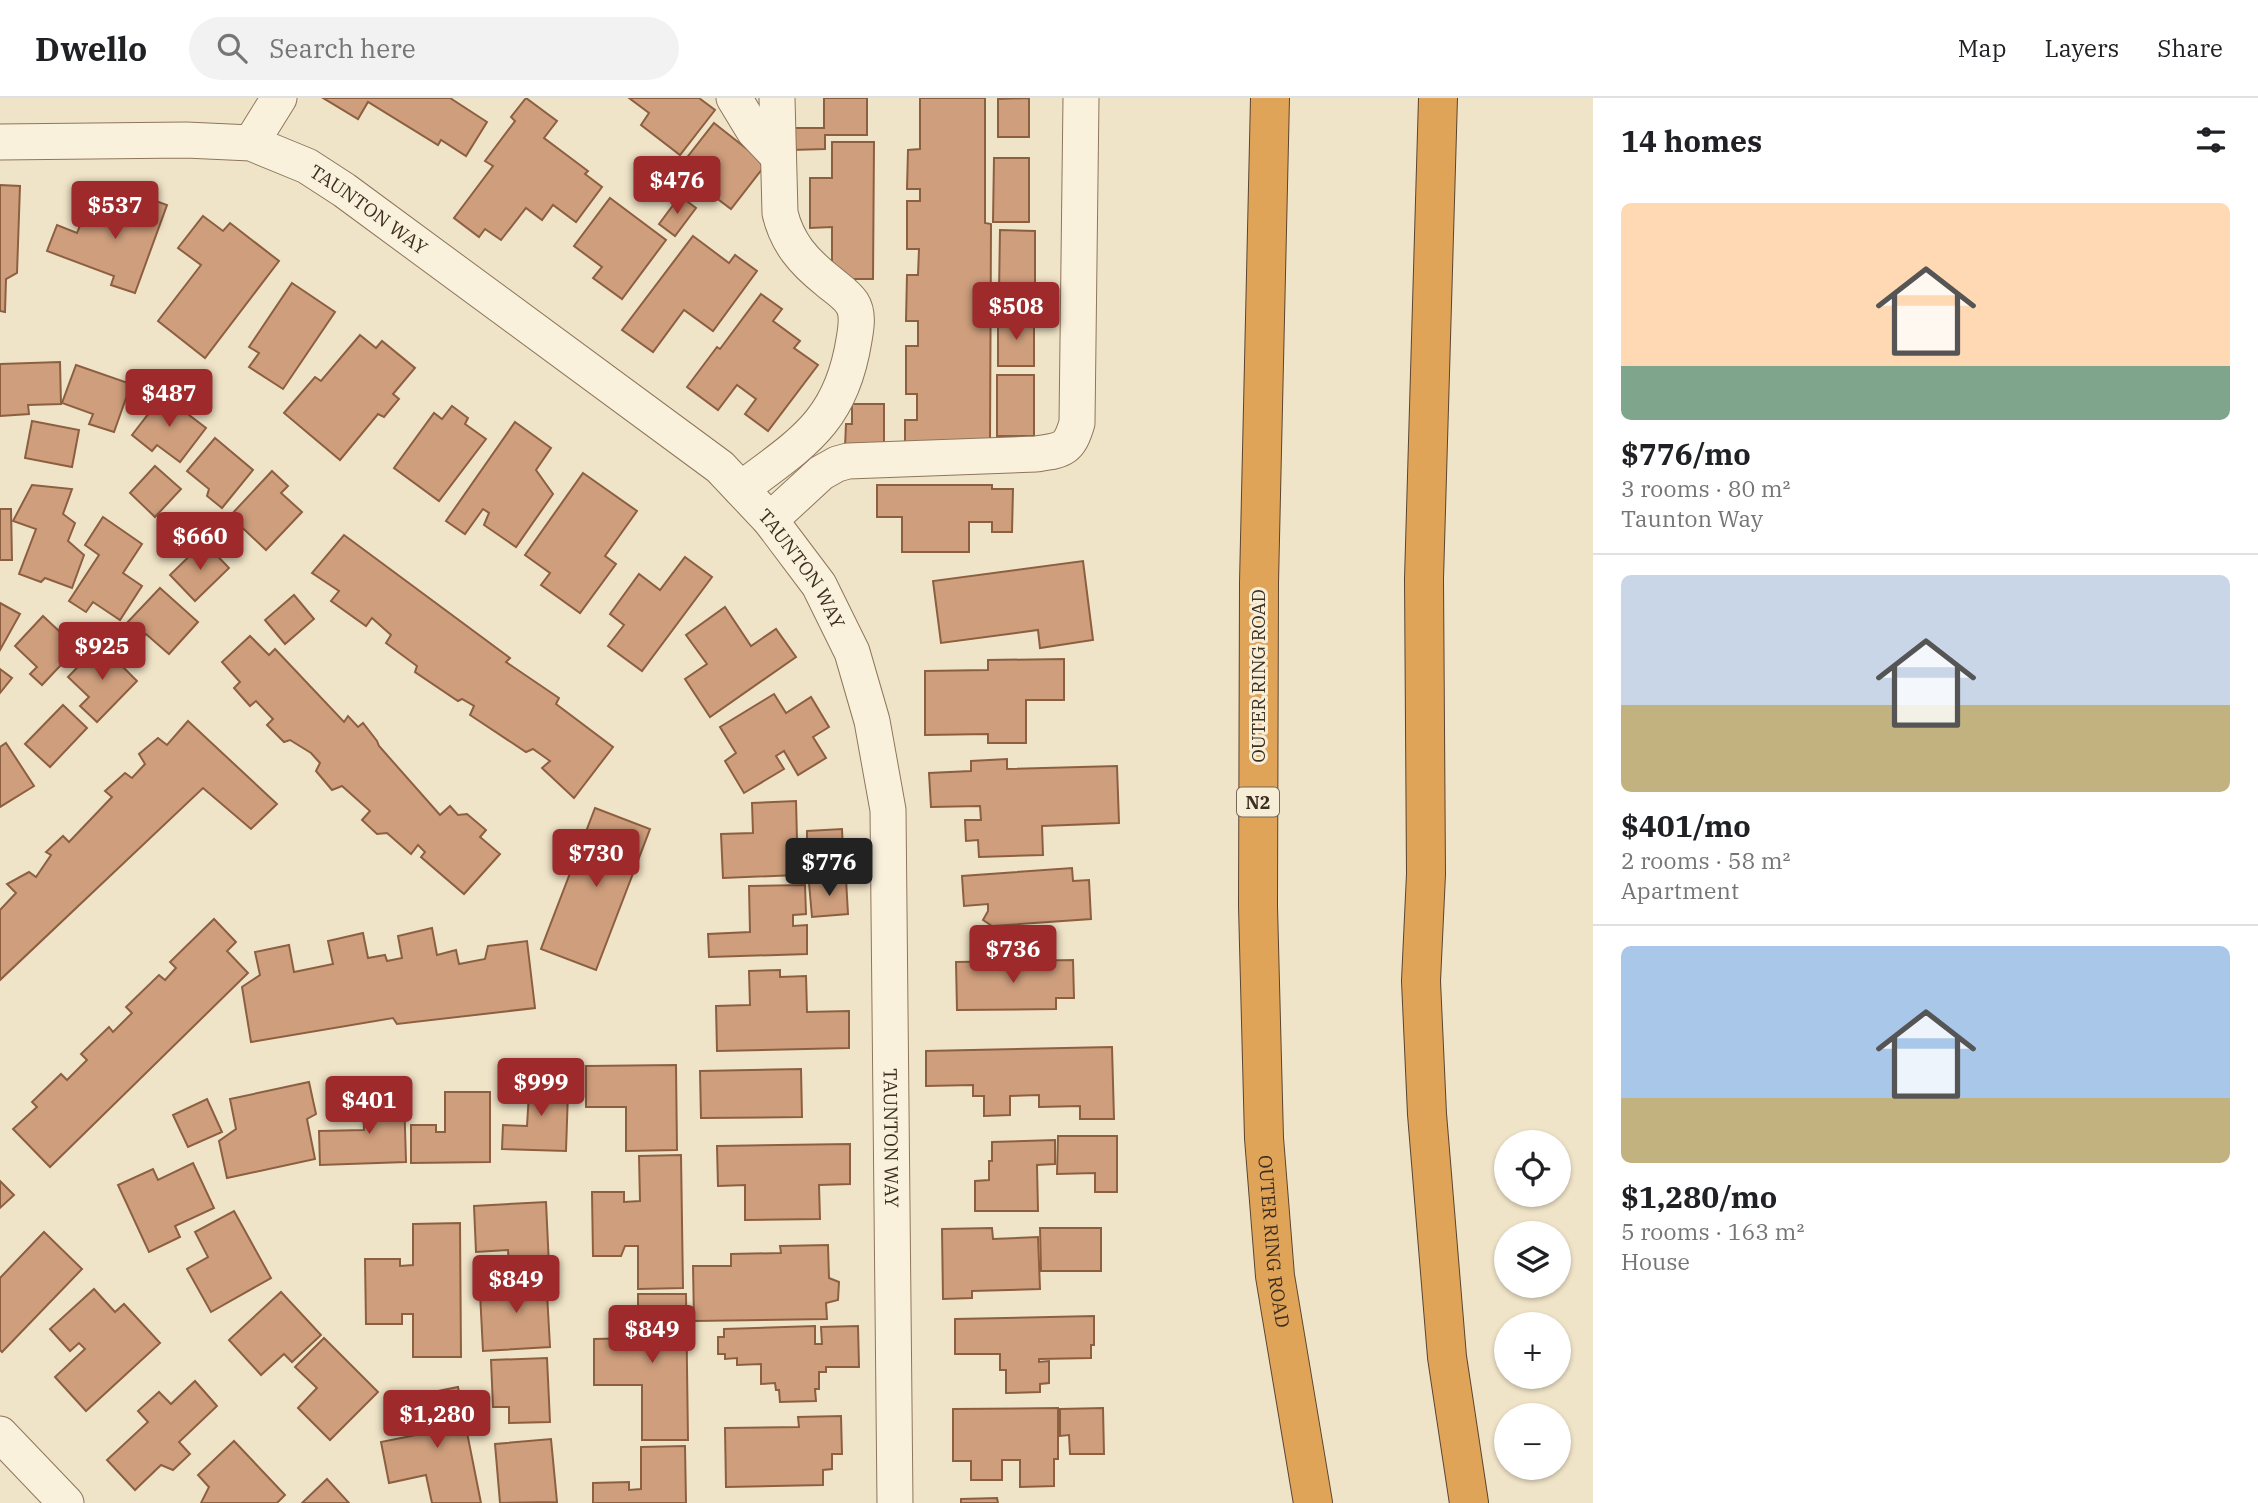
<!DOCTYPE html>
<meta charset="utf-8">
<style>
:root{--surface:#fff;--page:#f2f2f2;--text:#202124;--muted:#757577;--line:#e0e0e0;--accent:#9e2a2b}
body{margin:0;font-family:"IBM Plex Serif",serif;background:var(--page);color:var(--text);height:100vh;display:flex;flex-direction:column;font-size:26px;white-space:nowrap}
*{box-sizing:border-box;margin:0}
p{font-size:23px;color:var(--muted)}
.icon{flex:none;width:38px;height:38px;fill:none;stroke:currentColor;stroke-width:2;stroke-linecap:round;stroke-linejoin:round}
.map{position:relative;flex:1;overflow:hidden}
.panel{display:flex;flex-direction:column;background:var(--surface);width:665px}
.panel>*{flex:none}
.fabs{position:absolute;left:1494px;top:1032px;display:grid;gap:14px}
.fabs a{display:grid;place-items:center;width:77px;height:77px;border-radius:50%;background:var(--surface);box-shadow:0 2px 5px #0004;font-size:35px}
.price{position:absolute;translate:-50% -60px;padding:0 16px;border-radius:7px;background:var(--accent);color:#fff;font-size:23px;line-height:46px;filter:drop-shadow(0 2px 4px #0008)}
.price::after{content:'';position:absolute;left:50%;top:42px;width:21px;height:16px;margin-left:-10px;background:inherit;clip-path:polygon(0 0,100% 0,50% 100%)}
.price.active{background:#222;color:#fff}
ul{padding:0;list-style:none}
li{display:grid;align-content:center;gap:14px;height:371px;padding:0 28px}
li+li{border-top:2px solid var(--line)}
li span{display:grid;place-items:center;height:217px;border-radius:10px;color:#555}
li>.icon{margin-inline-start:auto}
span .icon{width:126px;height:126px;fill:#fffc;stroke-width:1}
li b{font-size:30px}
h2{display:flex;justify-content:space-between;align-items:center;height:84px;padding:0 28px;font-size:30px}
header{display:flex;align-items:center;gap:42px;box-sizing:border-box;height:98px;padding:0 35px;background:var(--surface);border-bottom:2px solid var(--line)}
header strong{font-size:33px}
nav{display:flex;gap:38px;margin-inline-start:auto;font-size:24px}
.search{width:490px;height:63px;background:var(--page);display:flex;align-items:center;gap:18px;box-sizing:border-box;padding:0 24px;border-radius:38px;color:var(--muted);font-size:26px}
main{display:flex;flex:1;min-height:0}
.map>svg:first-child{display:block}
.building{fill:#cf9f7d;stroke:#8d5f41;stroke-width:2}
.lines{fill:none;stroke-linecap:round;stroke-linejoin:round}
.minor-casing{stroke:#8d765c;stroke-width:37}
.highway-casing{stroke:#5b4430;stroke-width:40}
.minor{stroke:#faf1dc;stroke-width:35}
.highway{stroke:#e0a458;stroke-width:38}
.labels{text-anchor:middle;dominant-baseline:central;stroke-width:6;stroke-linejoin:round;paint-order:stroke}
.shield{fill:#f7eed8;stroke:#756857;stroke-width:2}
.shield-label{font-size:18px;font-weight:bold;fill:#3d2e20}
.street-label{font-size:19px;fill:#3d2e20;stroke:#f7eed8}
</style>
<header>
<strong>Dwello</strong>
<div class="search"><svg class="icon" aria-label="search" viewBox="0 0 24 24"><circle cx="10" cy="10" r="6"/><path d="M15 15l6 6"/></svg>Search here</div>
<nav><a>Map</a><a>Layers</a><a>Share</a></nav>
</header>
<main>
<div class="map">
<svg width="1593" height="1405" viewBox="0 0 1593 1405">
<rect width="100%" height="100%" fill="#f0e4c8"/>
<g class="building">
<path d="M323,0H450L487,24L466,58L441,42L438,47L368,4L358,21Z"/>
<path d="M526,0L557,23L544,40L588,73L585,76L602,89L576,124L553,107L542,122L526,110L501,142L485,131L479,139L454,120L493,68L485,63L515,23L511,19Z"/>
<path d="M629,0H699L715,12L680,57L641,27L649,15Z"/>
<path d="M824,0H867V37H825V51L791,52V30H824Z"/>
<path d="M920,0H985V125L991,126L990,347H905V322H917V296H906V248H918V223H906L907,177H918L919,151H907V103H920V91H907L908,52L920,51Z"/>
<path d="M1029,0V39H998V1Z"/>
<path d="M714,25L766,66L731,111L678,71Z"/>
<path d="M832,44H874L873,181H832V129L810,130V80H832Z"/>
<path d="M994,60H1029V124H993Z"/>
<path d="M0,87L20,88L17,175L6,181L5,214L0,213Z"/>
<path d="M126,92L167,107L135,195L111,187L114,178L47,153L57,127L77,135L84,118L113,129Z"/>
<path d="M680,98L696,110L675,138L659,126Z"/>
<path d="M610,100L666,142L622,201L593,180L602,169L574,148Z"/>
<path d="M203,118L223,133L230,125L279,163L205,260L158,223L201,167L178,150Z"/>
<path d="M1000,132L1035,133V196H999Z"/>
<path d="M693,138L729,165L735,157L757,173L713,233L684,212L653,254L622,232Z"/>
<path d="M292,185L335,214L283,291L249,269L259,255L249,249Z"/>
<path d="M761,196L782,211L773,223L800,243L794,250L818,267L768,333L745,316L756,301L737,287L718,312L687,289L717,249L720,251Z"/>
<rect x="998" y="220" width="36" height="48"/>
<path d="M360,237L376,250L382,243L415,270L393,296L399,301L384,319L378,316L340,362L284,315L315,279L321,283Z"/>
<path d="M60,264L61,306L28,307L29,316L0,318V266Z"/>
<path d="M76,267L131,286L114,334L89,326L93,316L62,305Z"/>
<rect x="997" y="277" width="37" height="61"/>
<path d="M163,297L206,330L180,364L157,347L152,353L132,337Z"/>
<path d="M852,306H884V349H845L846,326H852Z"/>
<path d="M452,308L468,320L465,326L486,341L439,403L394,370L434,315L442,321Z"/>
<path d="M32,323L79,332L72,369L25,360Z"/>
<path d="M515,324L551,350L536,372L553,396L516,449L484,427L489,415L483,411L465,436L446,423Z"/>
<path d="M215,340L253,372L222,410L207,398L209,391L187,373Z"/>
<path d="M155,368L181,391L155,419L130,395Z"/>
<path d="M272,373L288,388L281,395L302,414L266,452L230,418Z"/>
<path d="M583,375L637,413L605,458L616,466L580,515L541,487L550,475L525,457Z"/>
<path d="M32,387L72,391L63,416L75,425L68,443L84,457L72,490L45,480L41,484L19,476L36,431L13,423Z"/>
<path d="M877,387H992V391H1013L1012,434H992V424H969V454H902V419H877Z"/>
<path d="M0,411H11L12,462H0Z"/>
<path d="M103,419L142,446L123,475L142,488L120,522L93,504L86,514L69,503L99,457L85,447Z"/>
<path d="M344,437L510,560L506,564L559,600L556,606L613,649L574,700L542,670L550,663L533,651L526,654L470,617L474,608L462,601L458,603L415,574L417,568L386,545L391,537L372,520L366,528L331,503L339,493L312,475Z"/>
<path d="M204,444L229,470L195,503L170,477Z"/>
<path d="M685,459L712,479L642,573L608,548L624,527L610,516L639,476L660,492Z"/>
<path d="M1083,463L1093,542L1040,550L1038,532L941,545L933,483Z"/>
<path d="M160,490L198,524L169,556L146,536L140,542L124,528Z"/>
<path d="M294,497L314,521L285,546L265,522Z"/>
<path d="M0,505L20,516L0,552Z"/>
<path d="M725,509L751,548L776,531L796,559L710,619L685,581L707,566L686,537Z"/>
<path d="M43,518L77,550L42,587L30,576L37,569L15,548Z"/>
<path d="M250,538L269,557L275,551L344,624L348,618L358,629L363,625L377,643L379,648L440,717L450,708L458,717L467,716L486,732L480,739L500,756L464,796L421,759L425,754L418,747L411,756L387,735L377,736L362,722L370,713L342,688L332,692L316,673L320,665L311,655L290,642L284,644L267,627L273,621L256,603L250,608L234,590L240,584L222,564Z"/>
<path d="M100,546L137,583L97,624L80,608L89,599L68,579Z"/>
<path d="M1064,561V602H1026V645H988V636L925,637V573L988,572V562Z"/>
<path d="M0,571L12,580L0,595Z"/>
<path d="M774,596L786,615L811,599L829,629L813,639L826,660L798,677L784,653L776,658L784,671L744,695L725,663L736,655L720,629Z"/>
<path d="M63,607L87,630L50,669L25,646Z"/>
<path d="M188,623L277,706L251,731L203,690L0,882V812L16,795L7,786L29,774L36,779L51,757L46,754L63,738L69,744L112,699L105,693L125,675L132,680L145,666L139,656L158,640L167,647Z"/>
<path d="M6,645L34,688L0,709V649Z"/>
<path d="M1007,661V671L1117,668L1119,725L1042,728L1043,757L979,759L978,742L966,743L965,722H981L980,708L931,709L929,675L971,673V663Z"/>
<path d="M796,703L797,742L807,741V733L842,731L844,775L723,780L721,736L753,735L752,705Z"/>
<path d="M595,710L650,731L596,872L541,851Z"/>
<path d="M1072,770L1073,783L1089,782L1091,821L992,828L983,822L988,813V806L964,808L962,778Z"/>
<path d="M846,781L848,816L812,819L809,785Z"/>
<path d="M805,787L806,816L793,817V828L807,827V856L709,859L708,836L750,834L749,788Z"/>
<path d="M214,821L236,844L227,853L248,875L50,1069L13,1031L37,1009L32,1004L61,976L67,982L87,962L81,956L109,929L113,934L132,915L126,909L159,877L165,882L176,870L170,864Z"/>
<path d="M432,830L437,857L456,852L459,866L485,861L488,848L527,843L535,910L397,926L393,920L251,944L242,889L260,877L255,854L289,847L294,874L333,866L328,843L363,835L368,860L385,857L387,863L402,860L398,838Z"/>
<path d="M1073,862L1074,900H1056V911L957,912L956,864Z"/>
<path d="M780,872V879L806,878L807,914L849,913V950L717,953L716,908L750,907L749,873Z"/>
<path d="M1112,949L1114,1021H1080V1008L1039,1009V997L1010,998V1017L984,1018V998H973V987L926,988V953Z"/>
<path d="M676,967L677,1052L626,1053V1009H586V968Z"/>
<path d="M559,971L558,994H568L566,1053L502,1051L503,1027L527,1028L530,978Z"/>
<path d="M801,971L802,1019L701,1020L700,973Z"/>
<path d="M309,984L316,1016L307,1021L315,1061L227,1080L219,1043L236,1031L230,1001Z"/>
<path d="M445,994H490V1064L411,1065V1027H436V1034H445Z"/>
<path d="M404,997L406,1064L320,1067L319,1033L364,1032L363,999Z"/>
<path d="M207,1001L222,1034L188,1049L173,1017Z"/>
<path d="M1058,1038H1117V1094H1095V1075L1057,1076Z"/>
<path d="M1055,1042V1066L1037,1067L1038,1113H975V1083L989,1082V1063H992V1044Z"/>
<path d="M850,1046V1086L819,1087L820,1121L745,1122V1087L718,1088L717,1048Z"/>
<path d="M681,1057L683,1190L638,1191V1148H625L621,1158H593L592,1094H624V1104L640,1103L639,1058Z"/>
<path d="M193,1065L214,1110L175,1128L180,1139L149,1154L118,1087L153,1071L158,1082Z"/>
<path d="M0,1083L14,1097L0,1110Z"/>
<path d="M546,1104L549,1168L509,1170L508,1152L476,1154L474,1108Z"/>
<path d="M234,1113L271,1180L211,1214L187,1171L208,1159L195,1134Z"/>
<path d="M460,1125L461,1259H413V1216H402V1226H366L365,1161H400V1168L413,1167V1126Z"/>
<path d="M992,1130L993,1141L1038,1139L1040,1191L972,1193V1200L943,1201L942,1131Z"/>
<path d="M1040,1130H1101V1173H1041Z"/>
<path d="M44,1134L82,1171L2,1254L0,1252V1180Z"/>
<path d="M828,1147L829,1180L839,1184L838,1202L826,1205L827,1221L694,1223L693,1168H731V1156L781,1155L780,1148Z"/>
<path d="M546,1177L550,1249L483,1253L480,1195L508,1193L507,1179Z"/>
<path d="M94,1191L115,1214L124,1206L160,1245L86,1313L55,1279L85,1251L79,1245L70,1253L50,1231Z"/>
<path d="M281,1194L321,1237L292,1264L284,1256L261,1277L229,1242Z"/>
<path d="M638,1196H686L688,1342H642V1287H594V1241L638,1240Z"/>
<path d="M1094,1218V1247H1091V1260L1039,1261V1264L1049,1263V1285L1040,1286V1294L1006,1295V1272H1000V1256H955V1221Z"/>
<path d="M815,1228V1246H822L821,1229L858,1228L859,1269H826V1274H819V1291H815L816,1303L780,1304L779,1292H776L775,1285L761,1286V1266L737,1267V1260L725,1261V1256H718V1239H724V1231Z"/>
<path d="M324,1240L378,1294L330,1342L298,1310L317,1290L295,1269Z"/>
<path d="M547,1260L550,1324L509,1325V1309H493L491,1262Z"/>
<path d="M195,1283L217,1308L179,1344L190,1356L173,1372L161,1367L135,1392L107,1362L148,1324L138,1313L159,1294L171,1306Z"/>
<path d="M458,1289L481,1405H432L426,1377L389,1385L381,1344L421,1336L413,1298Z"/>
<path d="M1058,1310V1361H1054V1388L1020,1389V1362H1002V1382H971V1363H953V1311Z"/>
<path d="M1103,1310L1104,1356H1070L1069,1337L1060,1338V1311Z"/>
<path d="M841,1318L842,1356H832V1371L823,1372V1387L726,1389L725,1330L799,1329L798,1319Z"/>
<path d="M551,1341L557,1404L500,1405L495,1346Z"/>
<path d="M234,1343L285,1397L277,1405H201L209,1389L198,1377Z"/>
<path d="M685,1348L686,1405H593V1385L629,1384V1392L641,1391V1349Z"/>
<path d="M327,1381L349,1405H302Z"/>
<path d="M997,1400L998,1405H961V1401Z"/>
</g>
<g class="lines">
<g class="minor-casing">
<g id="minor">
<path d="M734,0L754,33L778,58"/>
<path id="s1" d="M0,44L186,42L251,45L307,68L344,92L720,369L770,422L819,487L852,554L872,623L888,712L895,1405"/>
<path d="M251,45L279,0"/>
<path d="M741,391C802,345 841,324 854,242C856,230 859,216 852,205C846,196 836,190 828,183C804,164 787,145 780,115L777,0"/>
<path d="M770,422L821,375L837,366L848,363L1036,356C1063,352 1069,352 1077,325L1081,0"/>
<path d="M0,1336L66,1405"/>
</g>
</g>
<g class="highway-casing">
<g id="highway">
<path id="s2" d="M1270,0L1259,485L1258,808L1264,1040L1275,1178L1313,1405"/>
<path d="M1438,0L1424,481L1426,776L1421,883L1427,1016L1447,1259L1469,1405"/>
</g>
</g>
<use href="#minor" class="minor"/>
<use href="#highway" class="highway"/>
</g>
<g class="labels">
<rect class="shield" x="1237" y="689.5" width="42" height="29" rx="5"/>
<g class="shield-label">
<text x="1258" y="704">N2</text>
</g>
<g class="street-label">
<text stroke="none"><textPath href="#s1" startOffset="387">TAUNTON WAY</textPath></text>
<text stroke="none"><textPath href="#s1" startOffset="954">TAUNTON WAY</textPath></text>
<text transform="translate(1258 578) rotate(-90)">OUTER RING ROAD</text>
<text stroke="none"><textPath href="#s1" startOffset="1542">TAUNTON WAY</textPath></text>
<text stroke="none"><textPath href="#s2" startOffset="1144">OUTER RING ROAD</textPath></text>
</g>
</g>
</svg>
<div class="fabs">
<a><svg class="icon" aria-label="locate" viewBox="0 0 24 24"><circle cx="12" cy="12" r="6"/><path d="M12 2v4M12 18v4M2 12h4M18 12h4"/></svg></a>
<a><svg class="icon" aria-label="layers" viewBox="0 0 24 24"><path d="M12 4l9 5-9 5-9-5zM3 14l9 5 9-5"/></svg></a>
<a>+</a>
<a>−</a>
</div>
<b class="price" style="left:677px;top:118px">$476</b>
<b class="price" style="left:115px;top:143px">$537</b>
<b class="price" style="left:1016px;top:244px">$508</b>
<b class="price" style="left:169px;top:331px">$487</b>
<b class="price" style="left:200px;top:474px">$660</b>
<b class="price" style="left:102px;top:584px">$925</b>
<b class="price" style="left:596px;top:791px">$730</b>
<b class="price active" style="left:829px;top:800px">$776</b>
<b class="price" style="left:1013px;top:887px">$736</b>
<b class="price" style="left:541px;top:1020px">$999</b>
<b class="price" style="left:369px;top:1038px">$401</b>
<b class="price" style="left:516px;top:1217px">$849</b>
<b class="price" style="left:652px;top:1267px">$849</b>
<b class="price" style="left:437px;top:1352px">$1,280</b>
</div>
<section class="panel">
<h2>14 homes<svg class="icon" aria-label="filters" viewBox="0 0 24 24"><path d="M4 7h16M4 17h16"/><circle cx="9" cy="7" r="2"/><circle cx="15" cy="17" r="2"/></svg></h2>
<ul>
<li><span style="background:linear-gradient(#ffd9b3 75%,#7fa58c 0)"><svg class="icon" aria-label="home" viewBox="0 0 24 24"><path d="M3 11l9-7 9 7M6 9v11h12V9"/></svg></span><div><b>$776/mo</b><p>3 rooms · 80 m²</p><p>Taunton Way</p></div></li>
<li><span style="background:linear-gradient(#c9d6e8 60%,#c2b280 0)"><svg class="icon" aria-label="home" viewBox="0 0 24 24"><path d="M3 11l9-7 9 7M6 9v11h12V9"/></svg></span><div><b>$401/mo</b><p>2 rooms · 58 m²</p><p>Apartment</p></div></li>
<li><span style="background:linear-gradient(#a9c7e8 70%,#c2b280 0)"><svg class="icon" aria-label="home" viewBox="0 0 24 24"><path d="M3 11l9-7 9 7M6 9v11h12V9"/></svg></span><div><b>$1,280/mo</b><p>5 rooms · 163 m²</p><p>House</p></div></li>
</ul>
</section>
</main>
